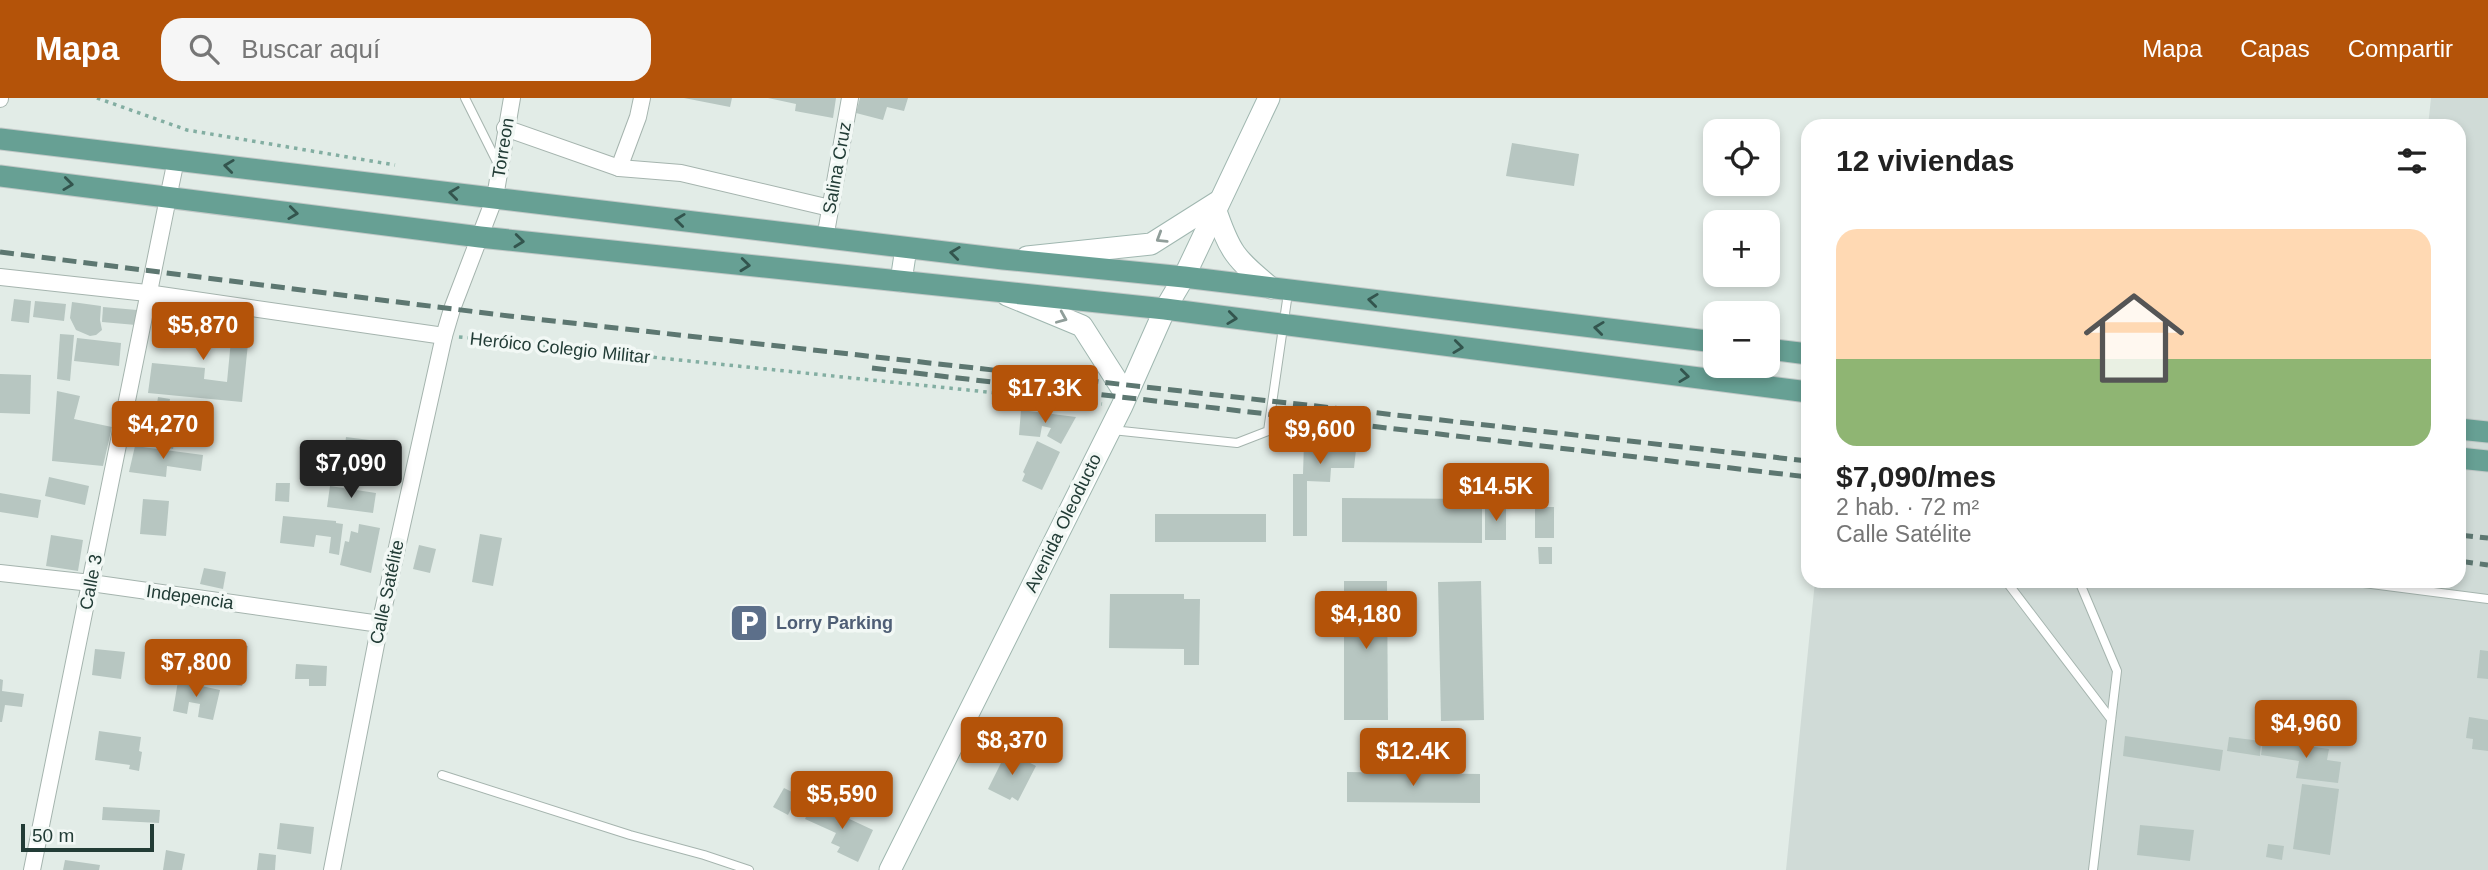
<!DOCTYPE html>
<html lang="es">
<meta charset="utf-8">
<style>
:root{--surface:#fff;--page:#f6f6f6;--text:#222;--muted:#767676;--accent:#b45309}
body{margin:0;font-family:Helvetica,sans-serif;background:var(--page);color:var(--text);height:100vh;display:flex;flex-direction:column;font-size:26px;white-space:nowrap}
*{box-sizing:border-box;margin:0}
p{font-size:23px;color:var(--muted)}
.icon{flex:none;width:38px;height:38px;fill:none;stroke:currentColor;stroke-width:2;stroke-linecap:round;stroke-linejoin:round}
.map{position:relative;flex:1;overflow:hidden}
.details{position:absolute;left:1801px;top:21px;width:665px;height:469px;display:flex;flex-direction:column;background:var(--surface);border-radius:21px;box-shadow:0 4px 10px #0003}
.details>*{flex:none}
.fabs{position:absolute;left:1703px;top:21px;display:grid;gap:14px}
.fabs a{display:grid;place-items:center;width:77px;height:77px;border-radius:14px;background:var(--surface);box-shadow:0 4px 10px #0003;font-size:35px}
.scale{position:absolute;left:21px;bottom:18px;width:133px;box-sizing:border-box;padding-left:7px;border:4px solid #223c36;border-top:0;font-size:19px;line-height:24px;white-space:nowrap;color:#223c36;-webkit-text-stroke:5px #f2f8f5;paint-order:stroke}
.price{position:absolute;translate:-50% -60px;padding:0 16px;border-radius:7px;background:var(--accent);color:#fff;font-size:23px;line-height:46px;filter:drop-shadow(0 2px 4px #0008)}
.price::after{content:'';position:absolute;left:50%;top:42px;width:21px;height:16px;margin-left:-10px;background:inherit;clip-path:polygon(0 0,100% 0,50% 100%)}
.price.selected{background:#222;color:#fff}
ul{padding:0;list-style:none}
li{display:grid;align-content:center;gap:14px;height:371px;padding:0 35px}
li span{display:grid;place-items:center;height:217px;border-radius:21px;color:#555}
li>.icon{margin-inline-start:auto}
span .icon{width:126px;height:126px;fill:#fffc;stroke-width:1}
li b{font-size:30px}
h2{display:flex;justify-content:space-between;align-items:center;height:84px;padding:0 35px;font-size:30px}
header{display:flex;align-items:center;gap:42px;box-sizing:border-box;height:98px;padding:0 35px;background:var(--accent);color:#fff}
header strong{font-size:33px}
nav{display:flex;gap:38px;margin-inline-start:auto;font-size:24px}
.search{width:490px;height:63px;background:var(--page);display:flex;align-items:center;gap:18px;box-sizing:border-box;padding:0 24px;border-radius:21px;color:var(--muted);font-size:26px}
.map>svg:first-child{display:block}
.built{fill:#d0dbd7}
.building{fill:#b7c6c1}
.lines{fill:none;stroke-linecap:round;stroke-linejoin:round}
.service-casing{stroke:#a5b4ae;stroke-width:10}
.minor-casing{stroke:#a5b4ae;stroke-width:18}
.secondary-casing{stroke:#a0b7b0;stroke-width:23}
.primary-casing{stroke:#c1c8c7;stroke-width:23}
.path{stroke:#83aea2;stroke-width:3.5;stroke-dasharray:3.5 5;stroke-linecap:butt}
.service{stroke:#fff;stroke-width:8}
.minor{stroke:#fff;stroke-width:16}
.secondary{stroke:#fff;stroke-width:21}
.primary{stroke:#67a094;stroke-width:21}
.rail{stroke:#5d7771;stroke-width:5;stroke-dasharray:14 7;stroke-linecap:butt}
.oneway{stroke:#33554e}
.oneway2{stroke:#909e9a}
.labels{text-anchor:middle;dominant-baseline:central;stroke-width:7;stroke-linejoin:round;paint-order:stroke}
.street-label{font-size:18px;fill:#223c36;stroke:#f2f8f5}
.service-label{font-size:18px;font-weight:bold;fill:#4e5e75;stroke:#f2f8f5;text-anchor:start}
</style>
<header>
<strong>Mapa</strong>
<div class="search"><svg class="icon" aria-label="search" viewBox="0 0 24 24"><circle cx="10" cy="10" r="6"/><path d="M15 15l6 6"/></svg>Buscar aquí</div>
<nav><a>Mapa</a><a>Capas</a><a>Compartir</a></nav>
</header>
<div class="map">
<svg width="2488" height="772" viewBox="0 0 2488 772">
<rect width="100%" height="100%" fill="#e2ece7"/>
<path class="built" d="M2431,0H2488V772H1786L1815,483H2459V28H2428Z"/>
<g class="building">
<path d="M684,0H732L730,9Z"/>
<path d="M768,0H836L833,20L795,13L796,6Z"/>
<path d="M860,0H908L904,13L887,9L883,22L856,15Z"/>
<path d="M1512,45L1579,56L1574,88L1506,78Z"/>
<path d="M14,201L31,203L29,225L11,223Z"/>
<path d="M35,203L66,206L64,223L33,219Z"/>
<path d="M72,204L101,208L100,222L102,232L96,237L90,238L76,232L70,220Z"/>
<path d="M103,209L137,212L136,227L102,224Z"/>
<path d="M162,217L250,226L242,304L148,295L152,265L205,270L204,281L227,284L231,242L160,234Z"/>
<path d="M60,236L74,237L70,283L57,281Z"/>
<path d="M77,240L121,245L119,268L74,263Z"/>
<path d="M0,276L31,277L30,316L0,315Z"/>
<path d="M57,293L80,298L74,321L112,329L103,368L52,363Z"/>
<path d="M158,299L170,301L166,327L154,325Z"/>
<path d="M1021,312L1076,319L1061,346L1047,338L1051,330L1042,328L1040,339L1019,337Z"/>
<path d="M1299,329L1358,334L1354,370H1331L1330,384L1307,383V438H1293V376H1303L1304,344H1299Z"/>
<path d="M139,334L175,340L173,351L137,344Z"/>
<path d="M346,339L385,344L382,367L343,362Z"/>
<path d="M1037,343L1060,354L1042,392L1022,383L1025,376L1023,374Z"/>
<path d="M135,348L203,357L201,373L167,368L166,379L129,374Z"/>
<path d="M49,379L89,388L85,407L45,398Z"/>
<path d="M276,385H290L289,404L275,403Z"/>
<path d="M330,388L376,395L373,415L327,409Z"/>
<path d="M0,395L41,402L38,420L0,414Z"/>
<path d="M1342,400L1482,401V445L1342,444Z"/>
<path d="M143,401L169,403L166,438L140,436Z"/>
<path d="M1506,408V442H1485V409Z"/>
<rect x="1535" y="409" width="19" height="31"/>
<rect x="1155" y="416" width="111" height="28"/>
<path d="M283,418L336,423V425L343,426L339,457L329,455L331,439L316,437L314,449L280,445Z"/>
<path d="M359,426L380,430L371,475L340,467L345,443L349,444L351,433L358,435Z"/>
<path d="M480,436L502,440L493,488L472,484Z"/>
<path d="M51,437L83,442L78,473L46,468Z"/>
<path d="M419,447L436,451L430,475L413,471Z"/>
<path d="M1538,449H1552V466H1539Z"/>
<path d="M204,470L226,474L223,491L200,486Z"/>
<path d="M1344,483H1387L1388,622H1344Z"/>
<path d="M1481,483L1484,622L1441,623L1438,484Z"/>
<path d="M1110,496H1184V501H1200L1199,567H1184V551L1109,550Z"/>
<path d="M216,543L248,548L242,588L210,583Z"/>
<path d="M95,551L125,554L121,581L92,577Z"/>
<path d="M2480,552L2488,553V581L2477,580Z"/>
<path d="M296,566L327,568L326,588H309V581H295Z"/>
<path d="M0,581L3,582L2,593L24,596L22,609L5,607L2,624H0Z"/>
<path d="M178,583L220,592L213,622L198,619L200,606L189,604L187,616L173,613Z"/>
<path d="M2469,619L2488,622V653L2472,651L2473,641L2466,640Z"/>
<path d="M99,633L141,639L139,653L142,654L139,673L129,671L130,667L95,662Z"/>
<path d="M2125,638L2223,652L2220,673L2123,658Z"/>
<path d="M2229,639L2261,643L2260,658L2227,653Z"/>
<path d="M2263,642L2329,651L2327,662L2341,664L2338,685L2296,680L2299,663L2261,657Z"/>
<path d="M1007,653L1036,668L1018,703L1012,699L1010,702L988,691Z"/>
<path d="M1347,674L1480,676V705L1347,704Z"/>
<path d="M2302,686L2339,691L2330,757L2293,751Z"/>
<path d="M784,690L798,697L788,717L773,709Z"/>
<path d="M813,704L873,732L858,764L837,754L840,749L831,745L836,735L805,721Z"/>
<path d="M103,709L160,712L159,725L102,722Z"/>
<path d="M280,725L314,729L311,756L277,751Z"/>
<path d="M2140,727L2194,732L2190,763L2137,757Z"/>
<path d="M2268,746L2284,748L2282,762L2266,759Z"/>
<path d="M166,752L185,756L182,772H163Z"/>
<path d="M259,755L276,757L275,772H257Z"/>
<path d="M65,762L100,767L99,772H63Z"/>
</g>
<g class="lines">
<g class="service-casing">
<g id="service">
<path d="M465,0L498,66"/>
<path d="M1112,332L1237,345L1268,333L1288,195"/>
<path d="M2006,483L2111,621"/>
<path d="M2079,483L2117,573L2093,772"/>
<path d="M2348,483L2488,501"/>
<path d="M442,677L630,737L704,757L749,772"/>
</g>
</g>
<g class="minor-casing">
<g id="minor">
<path d="M0,1V0"/>
<path d="M505,30L619,70L681,75L830,110"/>
<path d="M619,70L638,19L642,0"/>
<path d="M825,140L850,0"/>
<path d="M0,179L147,195L444,238"/>
<path d="M0,475L91,485L380,526"/>
<path d="M32,772C81,535 126,298 176,62"/>
<path d="M332,772L380,526L444,238L452,211L495,99L512,0"/>
</g>
</g>
<g class="secondary-casing">
<g id="secondary">
<path d="M1215,110C1230,155 1235,160 1271,190"/>
<path d="M1027,159L1151,146L1219,103"/>
<path d="M901,183L906,150"/>
<path d="M1007,197L1082,228L1126,297"/>
<path d="M890,772L1122,308L1165,211L1184,179L1269,0"/>
</g>
</g>
<g class="primary-casing">
<g id="primary">
<path d="M0,41L1003,161L1184,179L1715,244"/>
<path d="M0,78L480,139L1165,211L1808,294"/>
<path d="M1768,251L1808,256"/>
<path d="M2459,331L2488,334"/>
<path d="M2459,360L2488,363"/>
</g>
</g>
<g class="path">
<path d="M97,0L187,32L395,67"/>
<path d="M459,239L1102,306"/>
</g>
<use href="#service" class="service"/>
<use href="#minor" class="minor"/>
<use href="#secondary" class="secondary"/>
<use href="#primary" class="primary"/>
<g class="rail">
<path d="M0,154L509,218L1808,363"/>
<path d="M872,270L1808,379"/>
<path d="M2459,437L2488,440"/>
<path d="M2459,463L2488,467"/>
</g>
</g>
<defs><path id="oneway-chevron" d="M-2-3.5L2.5 0L-2 3.5" fill="none" stroke-width="1.6" stroke-linecap="round" stroke-linejoin="round" transform="scale(1.75)"/></defs>
<g class="oneway">
<use href="#oneway-chevron" transform="translate(229 68) rotate(-173)"/>
<use href="#oneway-chevron" transform="translate(68 86) rotate(7)"/>
<use href="#oneway-chevron" transform="translate(454 95) rotate(-173)"/>
<use href="#oneway-chevron" transform="translate(293 115) rotate(7)"/>
<use href="#oneway-chevron" transform="translate(680 122) rotate(-173)"/>
<use href="#oneway-chevron" transform="translate(519 143) rotate(6)"/>
<use href="#oneway-chevron" transform="translate(955 155) rotate(-173)"/>
<use href="#oneway-chevron" transform="translate(745 167) rotate(6)"/>
<use href="#oneway-chevron" transform="translate(1373 202) rotate(-173)"/>
<use href="#oneway-chevron" transform="translate(1232 220) rotate(7)"/>
<use href="#oneway-chevron" transform="translate(1599 230) rotate(-173)"/>
<use href="#oneway-chevron" transform="translate(1458 249) rotate(7)"/>
<use href="#oneway-chevron" transform="translate(1684 278) rotate(7)"/>
</g>
<g class="oneway2">
<use href="#oneway-chevron" transform="translate(1161 140) rotate(148)"/>
<use href="#oneway-chevron" transform="translate(1062 220) rotate(23)"/>
</g>
<defs>
<g id="parking-square" transform="scale(2.0125)"><rect x="-9" y="-9" width="18" height="18" rx="4" fill="#5c6f8a" stroke="#f2f8f5"/><path d="M-3.5-5.5H1a3.5 3.5 0 0 1 0 7H-1V5.5H-3.5ZM-1-3.4V-.6H.8a1.4 1.4 0 0 0 0-2.8Z" fill="#fff"/></g>
</defs>
<g fill-rule="evenodd">
<use href="#parking-square" x="749" y="525"/>
</g>
<g class="labels">
<g class="street-label">
<text transform="translate(503 50) rotate(-81)">Torreon</text>
<text transform="translate(837 70) rotate(-80)">Salina Cruz</text>
<text transform="translate(560 250) rotate(6)">Heróico Colegio Militar</text>
<text transform="translate(1063 425) rotate(-64)">Avenida Oleoducto</text>
<text transform="translate(91 484) rotate(-79)">Calle 3</text>
<text transform="translate(387 494) rotate(-78)">Calle Satélite</text>
<text transform="translate(190 499) rotate(8)">Indepencia</text>
</g>
<g class="service-label">
<text x="776" y="525">Lorry Parking</text>
</g>
</g>
</svg>
<div class="fabs">
<a><svg class="icon" aria-label="locate" viewBox="0 0 24 24"><circle cx="12" cy="12" r="6"/><path d="M12 2v4M12 18v4M2 12h4M18 12h4"/></svg></a>
<a>+</a>
<a>−</a>
</div>
<div class="scale">50 m</div>
<b class="price" style="left:203px;top:264px">$5,870</b>
<b class="price" style="left:1045px;top:327px">$17.3K</b>
<b class="price" style="left:163px;top:363px">$4,270</b>
<b class="price" style="left:1320px;top:368px">$9,600</b>
<b class="price selected" style="left:351px;top:402px">$7,090</b>
<b class="price" style="left:1496px;top:425px">$14.5K</b>
<b class="price" style="left:1366px;top:553px">$4,180</b>
<b class="price" style="left:196px;top:601px">$7,800</b>
<b class="price" style="left:2306px;top:662px">$4,960</b>
<b class="price" style="left:1012px;top:679px">$8,370</b>
<b class="price" style="left:1413px;top:690px">$12.4K</b>
<b class="price" style="left:842px;top:733px">$5,590</b>
<section class="details">
<h2>12 viviendas<svg class="icon" aria-label="filters" viewBox="0 0 24 24"><path d="M4 7h16M4 17h16"/><circle cx="9" cy="7" r="2"/><circle cx="15" cy="17" r="2"/></svg></h2>
<ul>
<li><span style="background:linear-gradient(#ffd9b3 60%,#8fb573 0)"><svg class="icon" aria-label="home" viewBox="0 0 24 24"><path d="M3 11l9-7 9 7M6 9v11h12V9"/></svg></span><div><b>$7,090/mes</b><p>2 hab. · 72 m²</p><p>Calle Satélite</p></div></li>
</ul>
</section>
</div>
